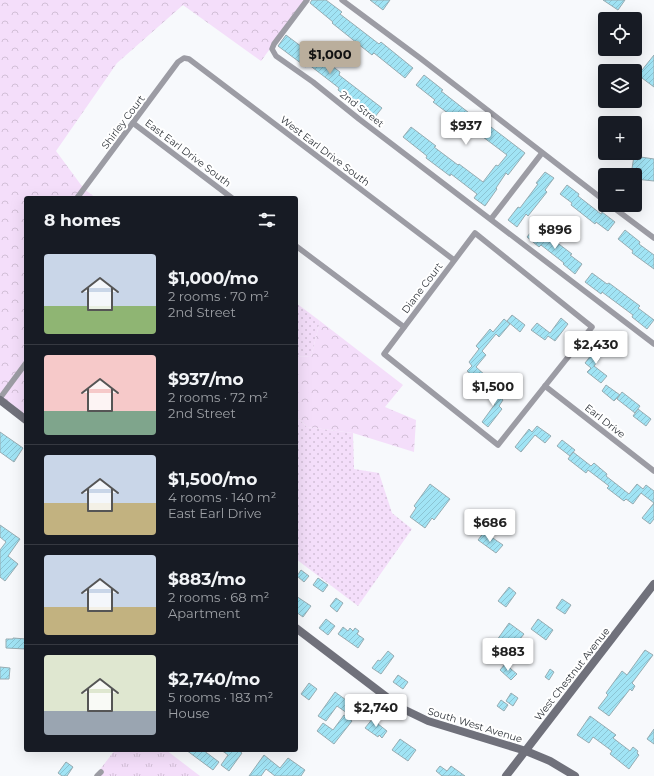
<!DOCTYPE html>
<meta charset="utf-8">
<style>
:root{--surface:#171b24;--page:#242831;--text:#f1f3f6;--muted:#9ea1a6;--line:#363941;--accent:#baae9c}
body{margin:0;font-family:Montserrat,sans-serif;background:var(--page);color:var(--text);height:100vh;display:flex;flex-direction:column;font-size:15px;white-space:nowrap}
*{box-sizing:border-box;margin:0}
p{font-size:13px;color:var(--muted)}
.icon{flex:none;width:22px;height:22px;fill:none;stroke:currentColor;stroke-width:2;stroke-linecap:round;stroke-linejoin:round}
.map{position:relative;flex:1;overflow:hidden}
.drawer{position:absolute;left:24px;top:196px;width:274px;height:556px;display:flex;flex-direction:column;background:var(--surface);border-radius:4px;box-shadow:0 4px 16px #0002}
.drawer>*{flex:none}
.controls{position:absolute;left:598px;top:12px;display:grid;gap:8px}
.controls a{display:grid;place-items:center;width:44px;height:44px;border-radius:4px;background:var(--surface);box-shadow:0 4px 16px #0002;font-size:20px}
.price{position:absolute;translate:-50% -34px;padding:0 9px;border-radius:4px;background:#fff;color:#222;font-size:13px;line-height:26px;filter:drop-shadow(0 1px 2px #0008)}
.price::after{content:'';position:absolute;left:50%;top:24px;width:12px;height:9px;margin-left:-6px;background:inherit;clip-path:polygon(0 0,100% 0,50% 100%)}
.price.selected{background:var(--accent);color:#111}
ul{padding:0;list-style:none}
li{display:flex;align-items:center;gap:12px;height:100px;padding:0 20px}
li+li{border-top:1px solid var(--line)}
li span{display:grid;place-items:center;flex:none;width:112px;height:80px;border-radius:4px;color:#555}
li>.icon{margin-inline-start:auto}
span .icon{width:48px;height:48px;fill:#fffc;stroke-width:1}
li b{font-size:17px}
h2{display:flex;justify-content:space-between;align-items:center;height:48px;padding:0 20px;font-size:17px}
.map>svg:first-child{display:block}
.grass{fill:url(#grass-dots)}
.forest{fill:url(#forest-crowns)}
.park{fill:url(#park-tufts)}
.building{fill:url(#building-hatch);stroke:#97acb2}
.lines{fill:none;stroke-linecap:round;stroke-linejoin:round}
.street{stroke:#9c9ca4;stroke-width:5.5}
.secondary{stroke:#70717b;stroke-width:8}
.labels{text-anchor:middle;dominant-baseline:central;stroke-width:4;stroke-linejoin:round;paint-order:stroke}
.street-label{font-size:10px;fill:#2f343a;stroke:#fff}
</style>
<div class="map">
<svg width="654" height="776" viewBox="0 0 654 776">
<defs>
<pattern id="grass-dots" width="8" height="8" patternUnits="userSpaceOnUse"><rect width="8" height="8" fill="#f4defa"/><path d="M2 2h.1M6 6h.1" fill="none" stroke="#d2bfd7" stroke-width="1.8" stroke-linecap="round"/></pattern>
<pattern id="forest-crowns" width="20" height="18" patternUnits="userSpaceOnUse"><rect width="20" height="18" fill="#f4defa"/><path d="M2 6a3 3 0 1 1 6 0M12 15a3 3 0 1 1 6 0" fill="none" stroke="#d2bfd7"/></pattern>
<pattern id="park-tufts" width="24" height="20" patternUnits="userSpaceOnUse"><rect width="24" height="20" fill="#f4defa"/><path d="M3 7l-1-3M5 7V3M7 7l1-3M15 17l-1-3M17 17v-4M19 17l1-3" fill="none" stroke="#d2bfd7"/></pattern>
<pattern id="building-hatch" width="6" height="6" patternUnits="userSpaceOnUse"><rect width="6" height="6" fill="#a1e4f5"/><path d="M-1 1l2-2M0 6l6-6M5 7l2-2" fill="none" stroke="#8bc4d3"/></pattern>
</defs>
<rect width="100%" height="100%" fill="#f7f9fc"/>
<g class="grass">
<path d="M296,303L320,321L311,357L296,356Z"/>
<path d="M296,416L307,427L353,433L354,469L379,473L392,513L412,529L358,606L296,559Z"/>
</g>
<g class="forest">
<path d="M0,0H306L261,61L183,5L117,63L56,151L84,189L96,198H26V420L0,400Z"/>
<path d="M320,321L403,385L385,407L416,420L414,452L353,433L307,427L296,416V356L311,357Z"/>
</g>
<path class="park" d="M115,750H166L200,776H95Z"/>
<g class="building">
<path d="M312,0H326L342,12L340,14L379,44L381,42L413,68L405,78L374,53L372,55L332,23L333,22L310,3Z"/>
<path d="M370,0H390L383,10Z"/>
<path d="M603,0H625L618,10Z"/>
<path d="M286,35L314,56L316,54L340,72L339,75L382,108L374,118L338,90L339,88L308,64L306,67L278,46Z"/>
<path d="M654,55V87L638,75Z"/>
<path d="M424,75L443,90L441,91L473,116L474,114L525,153L508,175L506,173L496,188L497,189L485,206L474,198L477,194L451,174L450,176L426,158L427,156L403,137L411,127L436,146L434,147L458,165L459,164L483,182L496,165L498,166L507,155L467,125L465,126L433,102L435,100L416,85Z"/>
<path d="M634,156L654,159V181L635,179V175H631Z"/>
<path d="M545,172L554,178L545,190L547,192L528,216L526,214L517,227L508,220L518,207L520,208L538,184L536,183Z"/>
<path d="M567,185L579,194L578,196L601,214L602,212L615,222L608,231L596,222L595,224L571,205L572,203L560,194Z"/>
<path d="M534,228L546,238L547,235L572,254L570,255L582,264L575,274L563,264L564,263L541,245L539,247L527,237Z"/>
<path d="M625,230L640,242L639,244L654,255V269L632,253L633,251L618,239Z"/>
<path d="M592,273L607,284L609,283L640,306L638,308L654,320L647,329L632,317L633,315L602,292L601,294L585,282Z"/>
<path d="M512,315L525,325L520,332L507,321Z"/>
<path d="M561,318L568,324L555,341L548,336L545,340L531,330L537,323L550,333Z"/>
<path d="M504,319L510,324L499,337L496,334L482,351L486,355L476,367L486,376L481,382L467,371L472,366L469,362L479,349L476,346L490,329L493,332Z"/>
<path d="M598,346L605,351L594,366L607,376L601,383L587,372L591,368L585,363Z"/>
<path d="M606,385L620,395L614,401L602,391Z"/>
<path d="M490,389L503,400L499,406L502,409L488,427L482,422L495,404L484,396Z"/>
<path d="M622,392L640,406L635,413L617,399Z"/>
<path d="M638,409L651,419L646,426L633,416Z"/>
<path d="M537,426L551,436L545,443L535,435L521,452L515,447L529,429L532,432Z"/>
<path d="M0,432L23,448L14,462L0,452Z"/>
<path d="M562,440L575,450L570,456L557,446Z"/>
<path d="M573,452L591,466L594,463L607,474L606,476L629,494L637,484L643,489L646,485L654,491V519L650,524L642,518L654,503L641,493L633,504L626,499L624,501L607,488L609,486L588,470L586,473L568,459Z"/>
<path d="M430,484L450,499L434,520L432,518L425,528L410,517L416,508L414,506Z"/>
<path d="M0,525L20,539L8,556L18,564L5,581L0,577V550L6,542L0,537Z"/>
<path d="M484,532L503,545L496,553L478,540Z"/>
<path d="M301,570L309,576L304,582L297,576Z"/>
<path d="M318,578L328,585L323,592L313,585Z"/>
<path d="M509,587L516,593L506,607L498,601Z"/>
<path d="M296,596L311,606L303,617L296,612Z"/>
<path d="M336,598L343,603L337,612L330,606Z"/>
<path d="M562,599L571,605L565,614L556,608Z"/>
<path d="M326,619L335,626L328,635L319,628Z"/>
<path d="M538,619L553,630L546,640L531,629Z"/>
<path d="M509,623L524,634L516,644L511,640L506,647L497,640Z"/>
<path d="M343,627L348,631L350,628L353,631L355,628L359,631L357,634L364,639L358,648L338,634Z"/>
<path d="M13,638L26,639V649L6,648V639H13Z"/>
<path d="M645,650L653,655L632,683L635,686L632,691L630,689L609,716L598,708L608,695L606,693L622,671L627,675Z"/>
<path d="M388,651L394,656L381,674L372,668L378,660L380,661Z"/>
<path d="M505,664L517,674L511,680L500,670Z"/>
<path d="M0,667L10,668L9,679H0Z"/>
<path d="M550,669L554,672L549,680L545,677Z"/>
<path d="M398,675L408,682L403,689L393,682Z"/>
<path d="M309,683L317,689L309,700L301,694Z"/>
<path d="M335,692L353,705L347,713L337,706L326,721L318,716Z"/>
<path d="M511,693L518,698L513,706L506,701Z"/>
<path d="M501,700L508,705L504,711L497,706Z"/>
<path d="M344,715L352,721L334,744L317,731L323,723L333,730Z"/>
<path d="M590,716L616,735L613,738L630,751L633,747L638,751L637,753L639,755L629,769L610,754L612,751L593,737L589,743L577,735Z"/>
<path d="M374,717L379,721L378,724L387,731L382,738L379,735L378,737L365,728Z"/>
<path d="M654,729V744L647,739Z"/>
<path d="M400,739L416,750L408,761L392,750Z"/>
<path d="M186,750H203L219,762L213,770Z"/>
<path d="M221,750H238L242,753L229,771L221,765L228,755Z"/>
<path d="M264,755L280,768L288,758L305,770L301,776H275L266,769L261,776H249Z"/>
<path d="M66,762L73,767L67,776H62L58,773Z"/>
<path d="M440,766L447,771L451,766L465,776H442L436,771Z"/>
</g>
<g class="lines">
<g class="street">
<path d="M307,0L274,44L272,49L276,56L313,82L359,119L654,344"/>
<path d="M342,0L420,58L605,201"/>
<path d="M133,123L232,198"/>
<path d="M77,198L178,62L184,58L189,59L454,260"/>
<path d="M610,205L654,238"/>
<path d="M491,219L542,153"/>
<path d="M475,233L592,327L498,445L384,354Z"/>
<path d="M296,246L404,327"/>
<path d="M545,386L654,471"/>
<path d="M0,398L26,363"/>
<path d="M97,776L101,772"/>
</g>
<g class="secondary">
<path d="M0,400L26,420"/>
<path d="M296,628L401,708L428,721L526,751L550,761L575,776"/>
<path d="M506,776L654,584"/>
</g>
</g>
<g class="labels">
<g class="street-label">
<text transform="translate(362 109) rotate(38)">2nd Street</text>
<text transform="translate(123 122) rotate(-53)">Shirley Court</text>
<text transform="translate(325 151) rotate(37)">West Earl Drive South</text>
<text transform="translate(188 153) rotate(37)">East Earl Drive South</text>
<text transform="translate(422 288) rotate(-53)">Diane Court</text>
<text transform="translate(605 421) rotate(38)">Earl Drive</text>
<text transform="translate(572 674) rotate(-52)">West Chestnut Avenue</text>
<text transform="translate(475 725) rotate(17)">South West Avenue</text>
</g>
</g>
</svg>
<div class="controls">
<a><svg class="icon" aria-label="locate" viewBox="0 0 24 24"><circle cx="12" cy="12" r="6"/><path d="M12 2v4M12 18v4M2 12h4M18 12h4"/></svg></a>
<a><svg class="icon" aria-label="layers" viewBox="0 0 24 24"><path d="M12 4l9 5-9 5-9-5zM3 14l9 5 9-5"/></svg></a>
<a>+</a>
<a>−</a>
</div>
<b class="price selected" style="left:330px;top:75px">$1,000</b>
<b class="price" style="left:466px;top:146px">$937</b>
<b class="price" style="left:555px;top:250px">$896</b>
<b class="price" style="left:596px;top:365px">$2,430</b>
<b class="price" style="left:493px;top:407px">$1,500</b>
<b class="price" style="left:490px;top:543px">$686</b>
<b class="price" style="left:508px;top:672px">$883</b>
<b class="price" style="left:376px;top:728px">$2,740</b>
<section class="drawer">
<h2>8 homes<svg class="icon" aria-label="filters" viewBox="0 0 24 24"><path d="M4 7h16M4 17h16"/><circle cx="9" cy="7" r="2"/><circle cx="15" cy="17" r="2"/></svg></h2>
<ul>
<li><span style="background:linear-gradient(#c9d6e8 65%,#8fb573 0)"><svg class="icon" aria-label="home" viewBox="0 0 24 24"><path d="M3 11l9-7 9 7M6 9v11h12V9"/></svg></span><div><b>$1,000/mo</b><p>2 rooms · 70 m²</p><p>2nd Street</p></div></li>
<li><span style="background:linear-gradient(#f6c9c9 70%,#7fa58c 0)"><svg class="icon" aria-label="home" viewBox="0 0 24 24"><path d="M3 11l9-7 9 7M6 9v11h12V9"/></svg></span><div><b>$937/mo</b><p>2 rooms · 72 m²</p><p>2nd Street</p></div></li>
<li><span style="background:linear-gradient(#c9d6e8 60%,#c2b280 0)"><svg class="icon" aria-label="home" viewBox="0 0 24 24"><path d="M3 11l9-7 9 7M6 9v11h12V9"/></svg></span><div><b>$1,500/mo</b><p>4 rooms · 140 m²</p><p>East Earl Drive</p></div></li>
<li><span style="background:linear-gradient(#c9d6e8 65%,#c2b280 0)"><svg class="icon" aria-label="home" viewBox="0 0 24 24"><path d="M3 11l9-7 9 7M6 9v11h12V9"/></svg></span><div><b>$883/mo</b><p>2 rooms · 68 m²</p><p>Apartment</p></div></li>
<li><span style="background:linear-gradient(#dfe7d0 70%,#9aa5b1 0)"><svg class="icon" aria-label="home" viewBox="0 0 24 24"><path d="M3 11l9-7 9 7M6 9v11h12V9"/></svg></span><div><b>$2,740/mo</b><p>5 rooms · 183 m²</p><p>House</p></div></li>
</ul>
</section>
</div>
